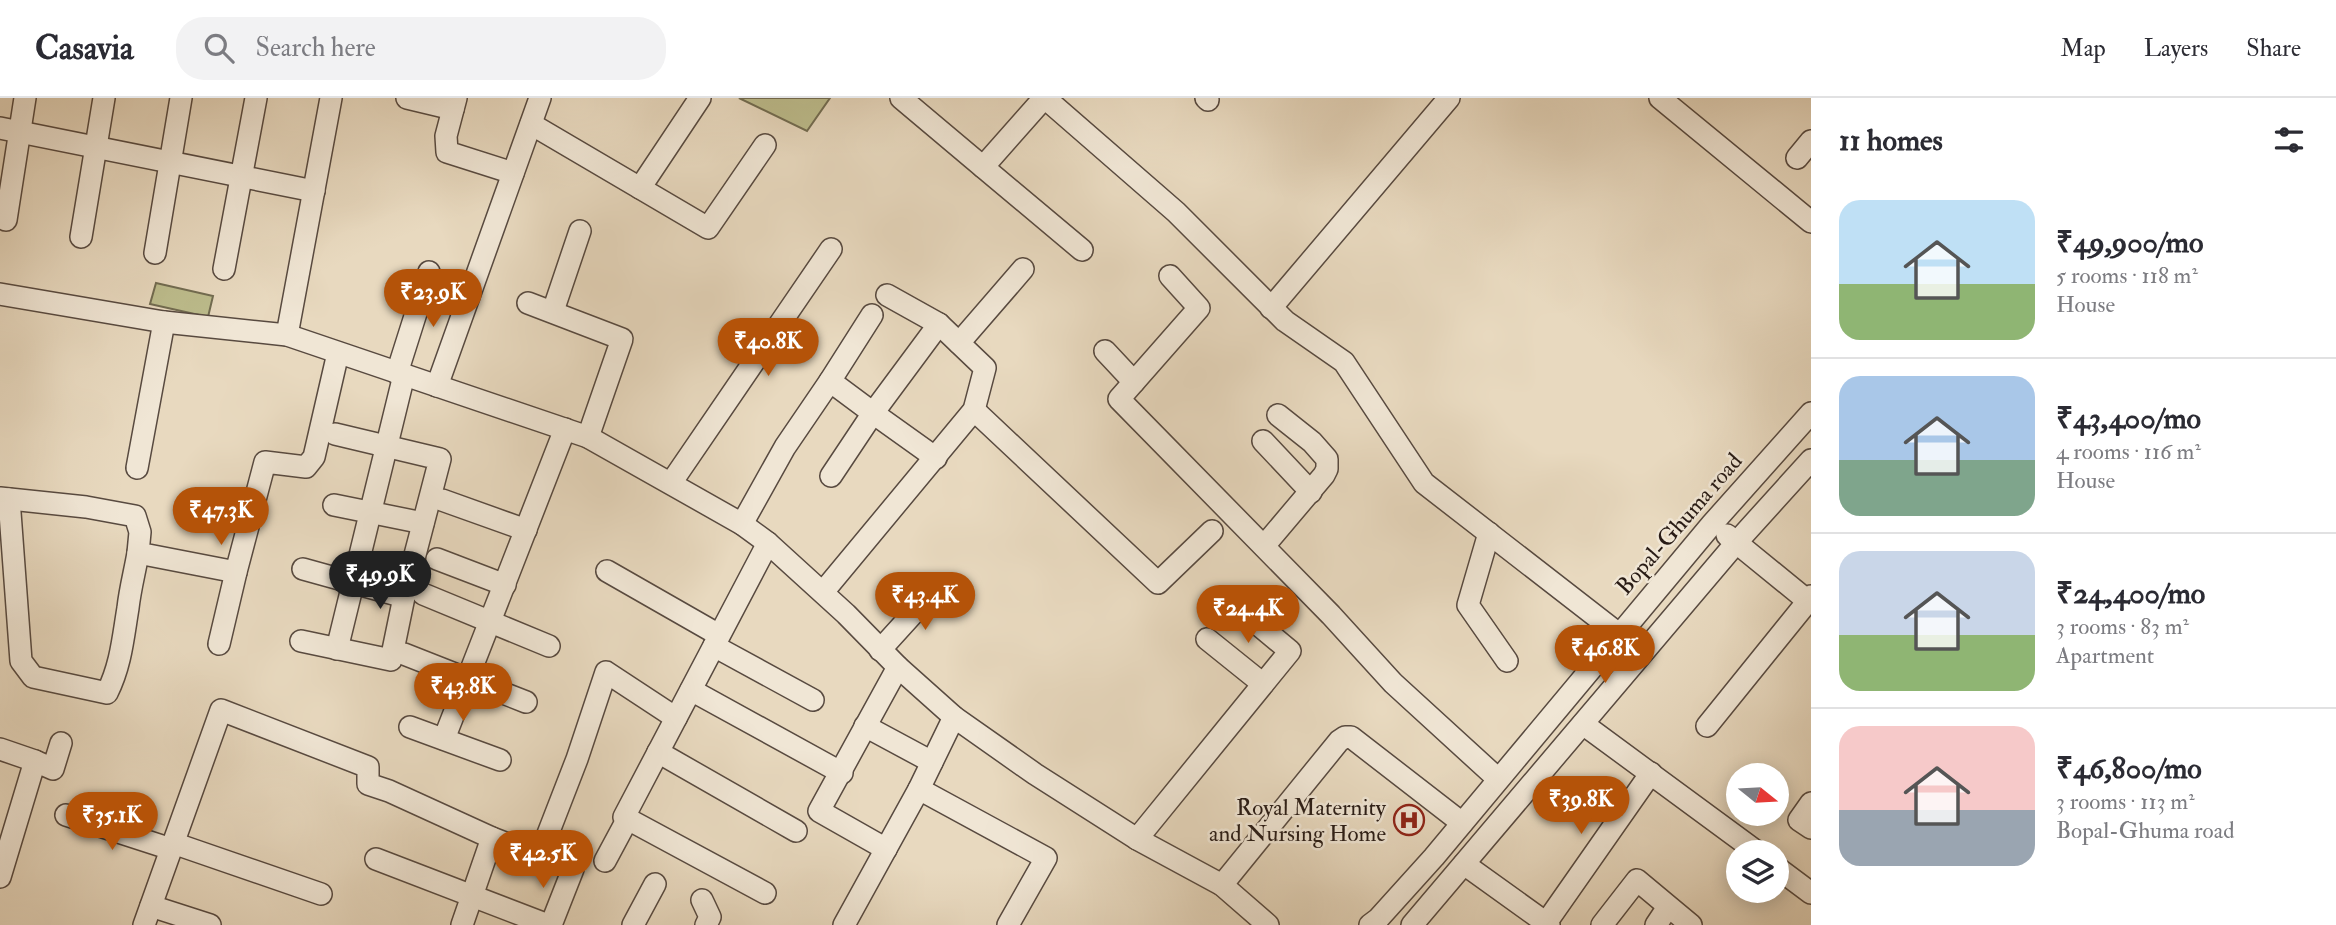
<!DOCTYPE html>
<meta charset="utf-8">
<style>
:root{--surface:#fff;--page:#f2f2f3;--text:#2b2b33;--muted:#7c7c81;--line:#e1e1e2;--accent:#b45309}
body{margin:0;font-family:"IM FELL Double Pica",serif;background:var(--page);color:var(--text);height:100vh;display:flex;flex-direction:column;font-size:26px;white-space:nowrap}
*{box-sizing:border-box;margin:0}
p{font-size:23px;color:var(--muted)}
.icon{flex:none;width:38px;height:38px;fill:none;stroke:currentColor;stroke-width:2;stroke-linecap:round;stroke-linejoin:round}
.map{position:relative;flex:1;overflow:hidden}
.panel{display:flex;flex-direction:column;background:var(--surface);width:525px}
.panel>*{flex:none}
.needle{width:46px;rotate:108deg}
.buttons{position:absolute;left:1726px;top:665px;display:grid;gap:14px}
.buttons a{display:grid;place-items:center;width:63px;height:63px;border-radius:50%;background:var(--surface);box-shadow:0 4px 18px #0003;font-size:35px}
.price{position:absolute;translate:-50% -60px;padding:0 16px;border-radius:24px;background:var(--accent);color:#fff;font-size:23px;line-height:46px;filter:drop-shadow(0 2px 4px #0008)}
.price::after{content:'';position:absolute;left:50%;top:42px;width:21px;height:16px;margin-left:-10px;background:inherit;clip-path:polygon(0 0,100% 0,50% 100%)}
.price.current{background:#222;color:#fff}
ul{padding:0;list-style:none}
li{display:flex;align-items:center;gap:21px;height:175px;padding:0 28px}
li+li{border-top:2px solid var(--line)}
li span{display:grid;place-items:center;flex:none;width:196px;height:140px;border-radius:21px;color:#555}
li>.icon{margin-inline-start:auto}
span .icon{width:84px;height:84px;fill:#fffc;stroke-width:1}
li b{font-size:30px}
h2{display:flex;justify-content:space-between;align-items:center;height:84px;padding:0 28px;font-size:30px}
header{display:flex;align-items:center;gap:42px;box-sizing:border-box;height:98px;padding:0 35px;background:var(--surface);border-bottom:2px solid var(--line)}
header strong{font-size:33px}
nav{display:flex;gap:38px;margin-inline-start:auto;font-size:24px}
.search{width:490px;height:63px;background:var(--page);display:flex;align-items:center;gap:18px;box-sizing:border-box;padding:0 24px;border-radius:28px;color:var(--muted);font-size:26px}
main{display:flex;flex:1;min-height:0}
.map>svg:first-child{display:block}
.green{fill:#bdbd8d;stroke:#726c51;stroke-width:2}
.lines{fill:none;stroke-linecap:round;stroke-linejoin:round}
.minor-casing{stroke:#584a40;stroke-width:24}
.minor{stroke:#f0e6d5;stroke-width:21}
.labels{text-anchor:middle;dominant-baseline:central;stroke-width:5;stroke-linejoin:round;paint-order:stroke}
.street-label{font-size:23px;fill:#281b15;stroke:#f0e6d5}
.poi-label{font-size:23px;fill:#281b15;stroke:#f0e6d5;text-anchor:end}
</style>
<header>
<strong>Casavia</strong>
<div class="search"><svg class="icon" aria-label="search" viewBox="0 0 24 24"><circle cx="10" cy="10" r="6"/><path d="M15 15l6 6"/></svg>Search here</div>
<nav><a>Map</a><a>Layers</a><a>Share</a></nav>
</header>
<main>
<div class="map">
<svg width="1811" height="827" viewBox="0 0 1811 827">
<rect width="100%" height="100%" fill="#e8d9bf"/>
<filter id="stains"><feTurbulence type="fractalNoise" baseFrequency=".00286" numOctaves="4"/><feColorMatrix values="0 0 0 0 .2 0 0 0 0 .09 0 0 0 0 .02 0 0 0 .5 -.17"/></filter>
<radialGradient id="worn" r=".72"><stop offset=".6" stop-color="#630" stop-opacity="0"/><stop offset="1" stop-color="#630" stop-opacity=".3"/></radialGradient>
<g class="green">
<path d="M739,0H830L807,33Z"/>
<path d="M156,185L213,198L208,219L150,206Z"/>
</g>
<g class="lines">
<g class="minor-casing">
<g id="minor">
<path d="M407,0L453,11"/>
<path d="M456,0L446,38L447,54L513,75"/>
<path d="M901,0L983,69"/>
<path d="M1044,0L983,69L1082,152"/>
<path d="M1045,0L1176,114L1285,223L1344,264L1424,385L1620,537"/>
<path d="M1206,0L1208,2"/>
<path d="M1660,0L1811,124"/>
<path d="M531,26L708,130L765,47"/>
<path d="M0,30L314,93"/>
<path d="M1797,60L1811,43"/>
<path d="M640,90L700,0"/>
<path d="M6,122L25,0"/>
<path d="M81,139L104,0"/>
<path d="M155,155L181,0"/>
<path d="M224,171L256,0"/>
<path d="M1170,178L1199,210L1119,301L1331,517L1393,585L1498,681"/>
<path d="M0,196L164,224L287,237L588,339L742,426L768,445L846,516L898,569L954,619L1035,676L1137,741L1222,787L1268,827"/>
<path d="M528,205L622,241L588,339"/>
<path d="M1271,210L1449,0"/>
<path d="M553,213L580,133"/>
<path d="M287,237L331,0"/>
<path d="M959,245L1023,171"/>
<path d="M1105,253L1134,284"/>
<path d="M397,275L429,174"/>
<path d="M830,283L872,217"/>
<path d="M437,288L540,0"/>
<path d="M974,312L1158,485L1212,433"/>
<path d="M1263,343L1311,394"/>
<path d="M936,360L873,315L939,226"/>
<path d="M137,370L164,224"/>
<path d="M671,385L831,151"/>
<path d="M0,400L86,409L135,418L140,434L138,455L236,474L265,364L306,369L314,359L338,255"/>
<path d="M9,401L21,563L33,579L107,595C121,567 123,540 128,510C130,491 135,473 138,455"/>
<path d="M442,402L526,432"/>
<path d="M334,407L423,425"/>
<path d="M742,426L785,349L830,283L873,315L831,378"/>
<path d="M1489,435L1468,507L1507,563"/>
<path d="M1727,437L1808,503L1811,498"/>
<path d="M1264,448L1324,377L1327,371V361L1312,344L1278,317"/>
<path d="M437,461L505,487"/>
<path d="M303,471L404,499"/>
<path d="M607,473L719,537"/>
<path d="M823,494L974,312L985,270L939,226L887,197"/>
<path d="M423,496L549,548"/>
<path d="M1207,541L1263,586"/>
<path d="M301,543L391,562L404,499L440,361L335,336"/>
<path d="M219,546L236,474"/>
<path d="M714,548L813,602"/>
<path d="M337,551L404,277"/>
<path d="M880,552L939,487"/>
<path d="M404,556L526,604"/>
<path d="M691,592L842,675"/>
<path d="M1583,626L1757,754"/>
<path d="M865,628L932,664"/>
<path d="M1707,628L1808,503L1811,505"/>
<path d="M410,629L500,662"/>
<path d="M444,641L565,331"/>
<path d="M0,651L35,663"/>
<path d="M658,654L796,733"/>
<path d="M919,691L1046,760L1008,827"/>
<path d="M1811,705L1799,722L1811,730"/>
<path d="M66,717L171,751"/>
<path d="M1137,741L1290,553L1231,504"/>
<path d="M173,745L321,796"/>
<path d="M886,751L819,713L898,569"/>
<path d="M539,759L577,661L606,574L676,620"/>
<path d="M376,761L548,827"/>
<path d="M605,763L627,722"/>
<path d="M1464,766L1549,827"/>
<path d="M1776,769L1811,795"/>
<path d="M0,779L35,663L53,671L61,645"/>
<path d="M1222,787L1339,643L1345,639H1351L1462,725"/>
<path d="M765,795L624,719L768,445"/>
<path d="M702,802L710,819L706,827"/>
<path d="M151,808L210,827"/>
<path d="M1546,825L1651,675"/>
<path d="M144,827L221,612L368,669V686L389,693L492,740L573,771L551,827"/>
<path d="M462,827L492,740"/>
<path d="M633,827L655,786"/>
<path d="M844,827L919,691L954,619"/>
<path d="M1370,827L1378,821L1434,759L1712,426L1811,315"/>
<path d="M1412,827L1736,445L1811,362"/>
<path d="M1602,827L1637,782L1691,827"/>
<path d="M1656,827L1668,809"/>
</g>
</g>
<use href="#minor" class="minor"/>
</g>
<defs>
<g id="hospital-ring" transform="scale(1.575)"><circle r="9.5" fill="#f0e6d5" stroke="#8f2418" stroke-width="1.5"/><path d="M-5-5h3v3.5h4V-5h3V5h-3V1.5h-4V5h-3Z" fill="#8f2418"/></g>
</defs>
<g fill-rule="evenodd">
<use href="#hospital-ring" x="1409" y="722"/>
</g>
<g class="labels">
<g class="street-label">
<text transform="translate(1679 426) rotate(-49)">Bopal-Ghuma road</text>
</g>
<g class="poi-label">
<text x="1386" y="709">Royal Maternity<tspan x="1386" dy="26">and Nursing Home</tspan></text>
</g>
</g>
<rect width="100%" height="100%" filter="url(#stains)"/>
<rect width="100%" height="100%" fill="url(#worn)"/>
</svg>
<div class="buttons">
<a><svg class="needle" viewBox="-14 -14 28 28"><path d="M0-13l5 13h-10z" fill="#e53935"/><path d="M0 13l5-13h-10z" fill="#7c7c81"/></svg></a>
<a><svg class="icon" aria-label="layers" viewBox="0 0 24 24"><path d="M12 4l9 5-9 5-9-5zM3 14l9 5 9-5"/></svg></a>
</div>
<b class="price" style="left:433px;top:231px">₹23.9K</b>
<b class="price" style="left:768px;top:280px">₹40.8K</b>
<b class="price" style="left:221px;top:449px">₹47.3K</b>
<b class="price current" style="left:380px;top:513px">₹49.9K</b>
<b class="price" style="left:925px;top:534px">₹43.4K</b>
<b class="price" style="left:1248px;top:547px">₹24.4K</b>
<b class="price" style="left:1605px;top:587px">₹46.8K</b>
<b class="price" style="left:463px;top:625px">₹43.8K</b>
<b class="price" style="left:1581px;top:738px">₹39.8K</b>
<b class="price" style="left:112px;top:754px">₹35.1K</b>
<b class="price" style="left:543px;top:792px">₹42.5K</b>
</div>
<section class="panel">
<h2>11 homes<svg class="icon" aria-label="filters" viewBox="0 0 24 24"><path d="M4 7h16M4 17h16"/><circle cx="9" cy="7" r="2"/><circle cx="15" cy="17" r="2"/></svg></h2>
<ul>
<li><span style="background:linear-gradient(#bfe0f5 60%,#8fb573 0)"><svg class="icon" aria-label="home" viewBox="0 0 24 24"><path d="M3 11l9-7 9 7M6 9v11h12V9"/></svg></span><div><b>₹49,900/mo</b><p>5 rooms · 118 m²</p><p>House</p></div></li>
<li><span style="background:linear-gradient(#a9c7e8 60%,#7fa58c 0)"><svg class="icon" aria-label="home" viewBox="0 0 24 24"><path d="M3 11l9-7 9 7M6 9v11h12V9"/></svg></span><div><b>₹43,400/mo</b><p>4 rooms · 116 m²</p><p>House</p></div></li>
<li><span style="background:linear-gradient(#c9d6e8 60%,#8fb573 0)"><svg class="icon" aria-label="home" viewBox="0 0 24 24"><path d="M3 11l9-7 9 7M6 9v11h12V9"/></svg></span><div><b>₹24,400/mo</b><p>3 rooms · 83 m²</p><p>Apartment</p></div></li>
<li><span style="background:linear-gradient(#f6c9c9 60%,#9aa5b1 0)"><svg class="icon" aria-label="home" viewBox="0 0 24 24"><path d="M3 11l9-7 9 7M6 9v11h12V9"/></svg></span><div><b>₹46,800/mo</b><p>3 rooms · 113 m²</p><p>Bopal-Ghuma road</p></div></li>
</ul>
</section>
</main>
